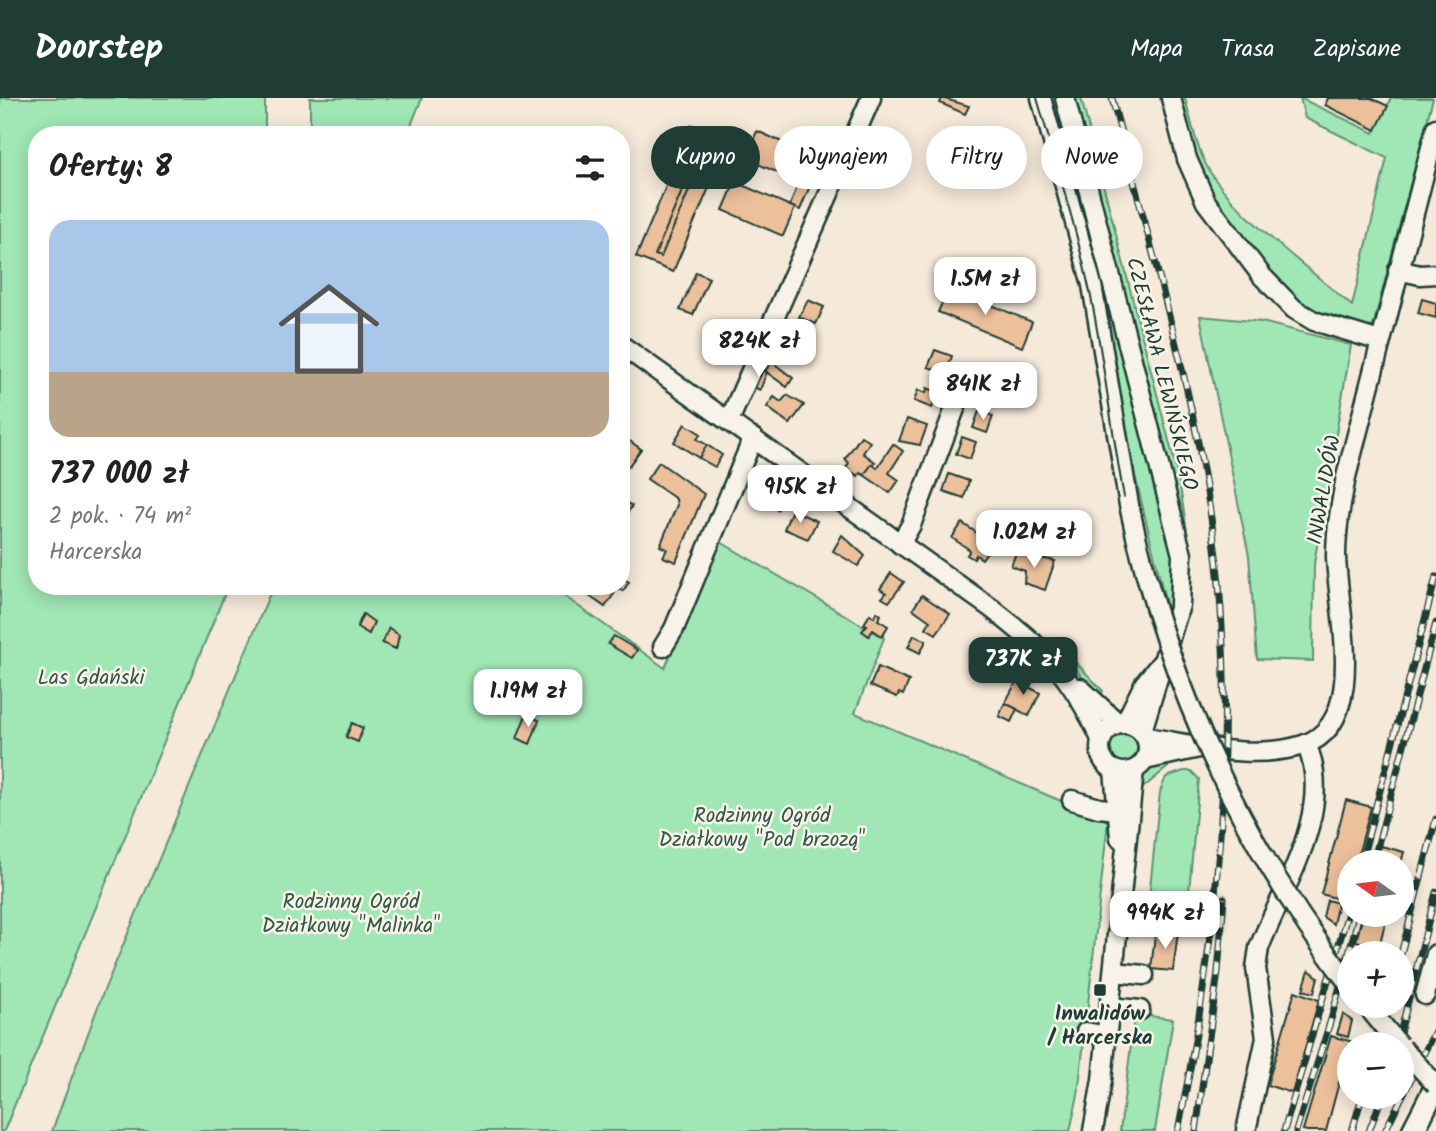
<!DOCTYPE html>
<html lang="pl">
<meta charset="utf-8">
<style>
:root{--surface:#fff;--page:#f2f2f2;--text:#222;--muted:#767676;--accent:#1f3d34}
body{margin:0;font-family:Kalam,sans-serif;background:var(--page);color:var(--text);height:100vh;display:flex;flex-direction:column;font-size:26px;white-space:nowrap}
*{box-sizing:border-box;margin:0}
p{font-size:23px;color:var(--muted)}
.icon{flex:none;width:38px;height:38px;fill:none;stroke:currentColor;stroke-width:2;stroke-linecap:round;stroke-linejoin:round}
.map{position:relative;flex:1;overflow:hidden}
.drawer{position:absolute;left:28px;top:28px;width:602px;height:469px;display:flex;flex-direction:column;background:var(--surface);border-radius:28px;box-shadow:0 4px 18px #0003}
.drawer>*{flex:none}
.guide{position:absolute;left:651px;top:28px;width:665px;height:63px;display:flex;gap:14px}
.needle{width:46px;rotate:284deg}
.buttons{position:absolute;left:1337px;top:752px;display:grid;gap:14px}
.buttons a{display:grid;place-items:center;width:77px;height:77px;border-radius:50%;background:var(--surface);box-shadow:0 4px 18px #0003;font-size:35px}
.price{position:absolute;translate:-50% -60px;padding:0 16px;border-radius:14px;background:#fff;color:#222;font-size:23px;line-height:46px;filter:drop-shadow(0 2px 4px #0008)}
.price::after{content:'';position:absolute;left:50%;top:42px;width:21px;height:16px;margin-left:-10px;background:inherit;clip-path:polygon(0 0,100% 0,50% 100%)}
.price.current{background:var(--accent);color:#fff}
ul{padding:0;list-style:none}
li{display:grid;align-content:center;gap:14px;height:371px;padding:0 21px}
li span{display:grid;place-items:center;height:217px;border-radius:21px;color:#555}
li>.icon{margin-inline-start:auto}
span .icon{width:126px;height:126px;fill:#fffc;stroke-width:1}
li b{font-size:30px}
h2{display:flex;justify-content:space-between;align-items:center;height:84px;padding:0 21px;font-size:30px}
.chip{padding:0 24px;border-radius:32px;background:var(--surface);box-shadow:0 4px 18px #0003;font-size:24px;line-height:63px}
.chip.current{background:var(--accent);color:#fff}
header{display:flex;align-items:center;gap:42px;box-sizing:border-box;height:98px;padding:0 35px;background:var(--accent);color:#fff}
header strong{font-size:33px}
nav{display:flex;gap:38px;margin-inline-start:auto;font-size:24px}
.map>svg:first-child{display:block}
.green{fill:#a0e7b5;stroke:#609274;stroke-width:2}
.building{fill:#edc09c;stroke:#1f3d34;stroke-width:2}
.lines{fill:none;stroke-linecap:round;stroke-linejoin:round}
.minor-casing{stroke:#1f3d34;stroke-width:23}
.major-casing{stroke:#1f3d34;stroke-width:26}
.minor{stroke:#f7f3e8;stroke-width:18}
.major{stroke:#f7f3e8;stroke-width:21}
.tram{stroke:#1f3d34;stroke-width:2}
.rail-casing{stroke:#1f3d34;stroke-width:7}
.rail{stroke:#f7f3e8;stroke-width:4.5;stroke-dasharray:13;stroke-linecap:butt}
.minor-bridge-casing{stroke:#1f3d34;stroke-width:23;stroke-linecap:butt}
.minor-bridge{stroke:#f7f3e8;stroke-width:18}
.poi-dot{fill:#1f3d34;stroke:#f7f3e8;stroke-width:2.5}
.labels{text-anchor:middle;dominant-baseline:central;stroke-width:5;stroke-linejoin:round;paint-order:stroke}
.street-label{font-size:21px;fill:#1f3d34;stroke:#f7f3e8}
.park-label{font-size:21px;fill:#325647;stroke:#f7f3e8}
.poi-label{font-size:21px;font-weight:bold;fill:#1f3d34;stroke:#f7f3e8}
</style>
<header>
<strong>Doorstep</strong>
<nav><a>Mapa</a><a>Trasa</a><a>Zapisane</a></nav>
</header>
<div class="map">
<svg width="1436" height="1033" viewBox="0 0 1436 1033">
<rect width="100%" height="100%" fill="#f5e9d9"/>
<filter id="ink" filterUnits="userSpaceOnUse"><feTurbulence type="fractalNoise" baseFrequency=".0143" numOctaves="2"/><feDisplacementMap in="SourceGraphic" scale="14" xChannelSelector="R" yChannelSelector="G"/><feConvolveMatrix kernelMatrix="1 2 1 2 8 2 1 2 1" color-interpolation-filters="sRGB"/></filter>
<g filter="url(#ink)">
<g class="green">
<path d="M0,0H265V37H37V488H228L4,1033H0Z"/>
<path d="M310,0H422L407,37H310Z"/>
<path d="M1074,0H1081L1179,382L1188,440Z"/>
<path d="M1178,0H1185C1192,26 1198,58 1214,80C1247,126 1309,170 1352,208L1387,60L1305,20L1300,0L1374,35L1391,0H1433L1373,228C1316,254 1218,116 1199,72C1189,50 1185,24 1178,0Z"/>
<path d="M1110,199L1173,448L1175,485L1169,518L1133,369L1105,200Z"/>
<path d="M1200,218L1262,224L1351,247L1314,466L1313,563L1257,561L1249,458Z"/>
<path d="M719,443L884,540L855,615L1108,723L1078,997L1070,1033H52L103,895L273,488H550L665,570Z"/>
<path d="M1053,546L1064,552L1103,593L1100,600Z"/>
<circle cx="1122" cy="650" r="15"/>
<path d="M1167,663L1168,669L1139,693C1142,672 1148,670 1167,663Z"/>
<path d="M1184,673H1191L1199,681L1188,805L1149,800L1160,694L1166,679Z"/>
<path d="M1135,916L1173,921L1155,1033H1120Z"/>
</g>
<g class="building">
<path d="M942,0L969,8L965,16L940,5Z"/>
<path d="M1328,0H1371L1388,8L1376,32L1325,7Z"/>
<path d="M692,27L729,43L673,174L636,159Z"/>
<path d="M757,33L816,59L805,86L746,61Z"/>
<path d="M703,43L709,45L661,159L655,157Z"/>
<path d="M799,83L810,88L800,112L790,108Z"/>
<path d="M735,84L795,110L783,138L723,112Z"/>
<path d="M696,174L709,180L693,217L680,212Z"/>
<path d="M949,189L1032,224L1022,249L938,214Z"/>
<path d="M1422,201L1436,205V220L1418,215Z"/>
<path d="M808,202L824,209L816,226L799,219Z"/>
<path d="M935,252L952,258L946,275L928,269Z"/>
<path d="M772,264L793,280L787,289L765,273Z"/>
<path d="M759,270L767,274L760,292L752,288Z"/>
<path d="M993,273L1010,279L1004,297L987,291Z"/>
<path d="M927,290L938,294L932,310L914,303L918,292L926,295Z"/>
<path d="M787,297L804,307L790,326L767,309L774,299L781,304Z"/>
<path d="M979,313L993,318L987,335L973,330Z"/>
<path d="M907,321L927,328L920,347L899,343Z"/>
<path d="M685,326L701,336L697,341L707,347L699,360L674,344Z"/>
<path d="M621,337L641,351L628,369L621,364Z"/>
<path d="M861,338L870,344L863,355L875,364L864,377L860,375L858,378L846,370L849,365L845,361Z"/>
<path d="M962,339L976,344L970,361L956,356Z"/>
<path d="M893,346L903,353L889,375L899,382L890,395L864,377L872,366L877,370Z"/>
<path d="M707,347L722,357L715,369L699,360Z"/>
<path d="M659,364L704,396L676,464L663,459L667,451L660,448L677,407L676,401L647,381Z"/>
<path d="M949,376L969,383L964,400L943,393Z"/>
<path d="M758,384L784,402L777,412L750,394Z"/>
<path d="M621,401L632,408L621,424Z"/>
<path d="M792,412L817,423L808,441L784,431Z"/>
<path d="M962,425L983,439L980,444L989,451L982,461L976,457L974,461L967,457L970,452L952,440Z"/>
<path d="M842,437L865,458L858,468L833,453Z"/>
<path d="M1016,455L1055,463L1045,492L1024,485L1025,473L1011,468Z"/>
<path d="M891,475L904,484L889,504L882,500L886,495L880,491Z"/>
<path d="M621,479L629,484L623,493L618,490L605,509L575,488H621Z"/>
<path d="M922,497L950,516L936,536L926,530L930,523L913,511Z"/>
<path d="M877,514L881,517L878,522L888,528L882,538L873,532L869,538L862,533L867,527L864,526L870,516L874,519Z"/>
<path d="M363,516L374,524L369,536L357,529Z"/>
<path d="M389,530L399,537L396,551L382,545Z"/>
<path d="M914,537L926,543L920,555L908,549Z"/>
<path d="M614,538L637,552L632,560L608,546Z"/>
<path d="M878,569L909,583L903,597L899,595L897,599L870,588Z"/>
<path d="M1020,577L1028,581L1025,587L1040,595L1029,618L1005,605Z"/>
<path d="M1005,605L1017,611L1011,624L999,618Z"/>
<path d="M526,617L539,622L530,646L517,640Z"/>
<path d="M352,625L363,630L358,644L346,639Z"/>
<path d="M1346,702L1371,709L1356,765H1349L1346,803L1321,796Z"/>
<path d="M1381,748L1404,754L1401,765H1377Z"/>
<path d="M1327,802L1338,805L1333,826L1323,819Z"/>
<path d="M1363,817H1387L1379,849L1356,843Z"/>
<path d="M1166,832L1178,834L1173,873L1151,871L1155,837L1165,838Z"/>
<circle cx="1365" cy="853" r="4.5"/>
<path d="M1309,872L1318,879L1314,895L1303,892Z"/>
<path d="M1295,893L1319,902L1292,995L1267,987Z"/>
<path d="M1343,916L1352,923L1348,939L1337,936Z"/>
<path d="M1331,938L1353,944L1349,947L1326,1033H1307L1303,1032Z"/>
</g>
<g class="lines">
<g class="minor-casing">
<g id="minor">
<path d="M1041,0L1092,187L1129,407"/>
<path d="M1065,0L1182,457L1180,507L1142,633"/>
<path d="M1171,0L1187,61L1206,104L1262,178L1294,211L1314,223L1380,243"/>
<path d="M1398,172L1420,177L1436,176"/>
<path d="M621,247L991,510C1048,555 1069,574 1101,641"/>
<path d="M729,323L871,0"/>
<path d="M900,446L911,427L964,287"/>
<path d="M663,549L674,531L753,340"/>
<path d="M1080,590L1119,626"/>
<path d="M1125,625L1144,586L1160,566"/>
<circle cx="1124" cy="650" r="24"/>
<path d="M1146,639C1196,647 1253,663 1303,647C1370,626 1337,511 1336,458C1336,431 1341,405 1346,379L1436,30"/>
<path d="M1145,662L1199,650"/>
<path d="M1114,672L1120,740"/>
<path d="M1072,702L1099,710L1117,712"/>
<path d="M1114,874L1144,877"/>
<path d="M1425,897L1436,856"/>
<path d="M1110,909L1140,912"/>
<path d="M1086,934L1107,938"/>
<path d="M1093,1033L1102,982L1134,672"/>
<path d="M1246,1033L1266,940L1256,870L1259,850C1282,790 1336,711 1306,646"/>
</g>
</g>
<g class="major-casing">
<path id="major" d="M1413,1033L1436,988"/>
</g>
<use href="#minor" class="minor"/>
<use href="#major" class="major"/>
<g class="tram">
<path d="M1037,0C1057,69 1079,138 1093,209C1110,300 1118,391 1142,480C1182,630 1254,771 1349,893"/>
<path d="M1372,908L1436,981"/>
</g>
<g class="rail-casing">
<g id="rail">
<path d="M1112,0C1154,166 1210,341 1221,512C1233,686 1213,863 1178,1033"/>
<path d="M1361,765L1436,479"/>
<path d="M1373,765L1436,525"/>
<path d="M1401,856L1436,721"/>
<path d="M1377,947L1387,908"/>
<path d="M1397,947L1436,794"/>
<path d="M1196,1033L1218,874L1224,800"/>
<path d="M1284,1033L1349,811"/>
<path d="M1296,1033L1332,918L1359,817"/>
<path d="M1352,1033L1362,999"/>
<path d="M1369,1033L1382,999"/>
<path d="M1385,1033L1436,931"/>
</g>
</g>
<use href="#rail" class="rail"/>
<g class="minor-bridge-casing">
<g id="minor-bridge">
<path d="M1129,407C1166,582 1241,744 1349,886"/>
<path d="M1367,908L1399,947"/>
<path d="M1402,950L1436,987"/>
</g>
</g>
<use href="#minor-bridge" class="minor-bridge"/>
</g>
</g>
<rect class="poi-dot" x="1093" y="885" width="14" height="14" rx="3.5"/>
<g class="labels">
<g class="street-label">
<text transform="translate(1161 276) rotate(76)">CZESŁAWA LEWIŃSKIEGO</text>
<text transform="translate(1325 392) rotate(-80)">INWALIDÓW</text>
</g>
<g class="park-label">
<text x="91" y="580">Las Gdański</text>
<text x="762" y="718">Rodzinny Ogród<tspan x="762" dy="24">Działkowy "Pod brzozą"</tspan></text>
<text x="351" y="804">Rodzinny Ogród<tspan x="351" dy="24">Działkowy "Malinka"</tspan></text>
</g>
<g class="poi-label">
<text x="1100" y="916">Inwalidów<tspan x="1100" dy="24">/ Harcerska</tspan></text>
</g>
</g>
</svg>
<div class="buttons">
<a><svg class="needle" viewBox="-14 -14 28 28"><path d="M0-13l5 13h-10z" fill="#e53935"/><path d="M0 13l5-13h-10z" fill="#767676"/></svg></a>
<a>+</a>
<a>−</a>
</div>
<b class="price" style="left:985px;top:219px">1.5M zł</b>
<b class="price" style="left:759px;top:281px">824K zł</b>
<b class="price" style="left:983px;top:324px">841K zł</b>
<b class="price" style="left:800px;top:427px">915K zł</b>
<b class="price" style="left:1034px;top:472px">1.02M zł</b>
<b class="price current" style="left:1023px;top:599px">737K zł</b>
<b class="price" style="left:528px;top:631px">1.19M zł</b>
<b class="price" style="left:1165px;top:853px">994K zł</b>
<div class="guide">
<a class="chip current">Kupno</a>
<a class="chip">Wynajem</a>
<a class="chip">Filtry</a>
<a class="chip">Nowe</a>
</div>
<section class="drawer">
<h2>Oferty: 8<svg class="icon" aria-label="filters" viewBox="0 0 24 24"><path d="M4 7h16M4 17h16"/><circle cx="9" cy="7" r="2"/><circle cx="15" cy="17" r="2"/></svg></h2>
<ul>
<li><span style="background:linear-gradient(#a9c7e8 70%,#b9a48a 0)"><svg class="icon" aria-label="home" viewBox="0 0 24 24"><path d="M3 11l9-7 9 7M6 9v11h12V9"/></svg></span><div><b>737 000 zł</b><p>2 pok. · 74 m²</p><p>Harcerska</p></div></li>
</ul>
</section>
</div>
